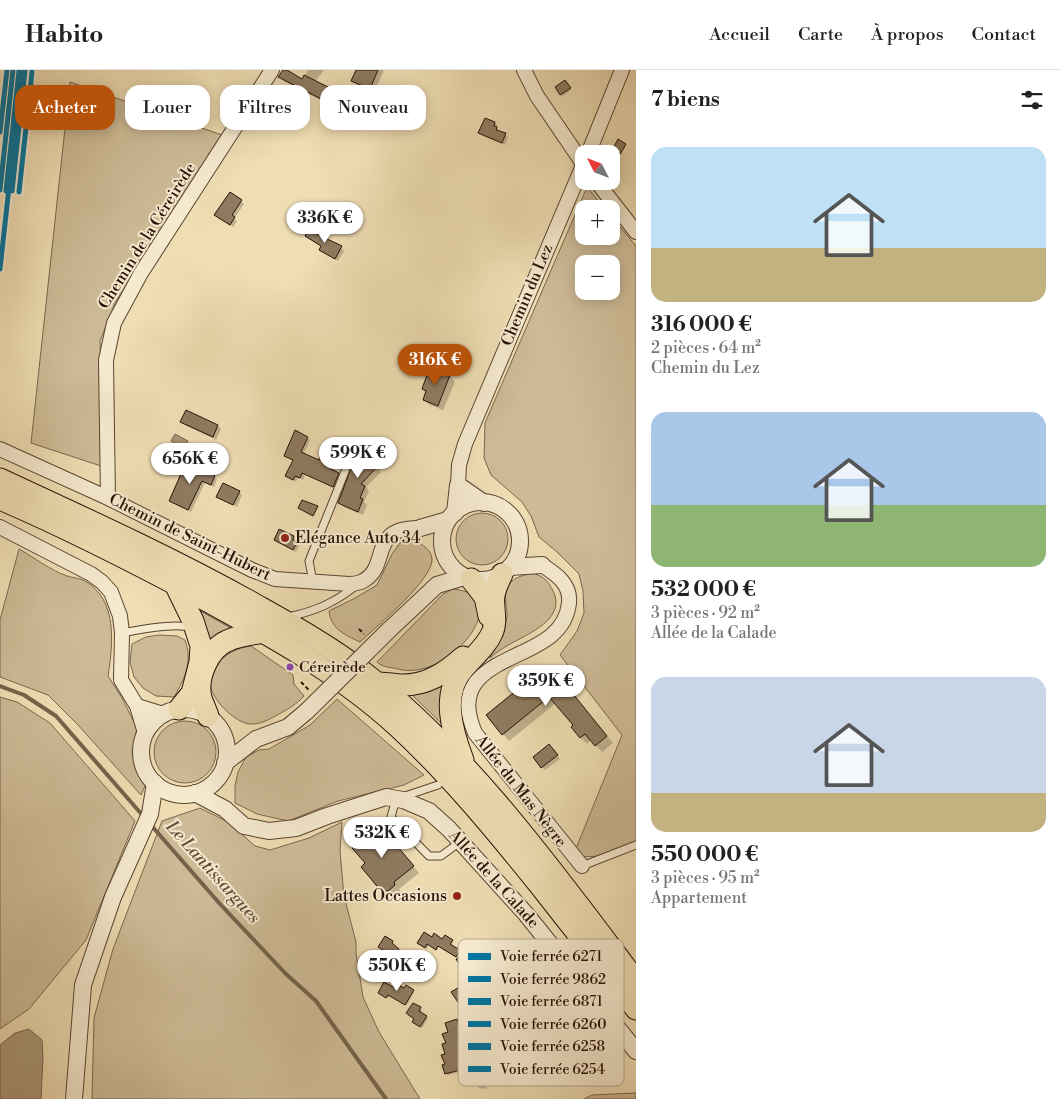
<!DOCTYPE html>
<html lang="fr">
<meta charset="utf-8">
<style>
:root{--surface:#fff;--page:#f6f6f6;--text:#222;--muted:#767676;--line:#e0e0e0;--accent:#b45309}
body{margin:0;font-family:"Libre Bodoni",serif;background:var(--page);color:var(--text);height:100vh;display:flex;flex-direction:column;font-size:19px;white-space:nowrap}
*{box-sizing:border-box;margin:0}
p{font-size:16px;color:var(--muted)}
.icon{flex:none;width:28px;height:28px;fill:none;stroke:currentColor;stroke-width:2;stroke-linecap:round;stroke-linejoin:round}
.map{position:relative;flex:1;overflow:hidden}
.drawer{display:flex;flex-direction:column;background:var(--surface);width:425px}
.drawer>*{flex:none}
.top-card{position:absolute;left:15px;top:15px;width:475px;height:45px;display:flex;gap:10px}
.needle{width:32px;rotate:312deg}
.controls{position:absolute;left:575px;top:75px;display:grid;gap:10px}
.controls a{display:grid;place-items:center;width:45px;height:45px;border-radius:10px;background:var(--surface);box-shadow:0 2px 12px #0003;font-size:25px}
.price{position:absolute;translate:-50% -42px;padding:0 11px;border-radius:18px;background:#fff;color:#222;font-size:16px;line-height:32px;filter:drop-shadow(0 1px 2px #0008)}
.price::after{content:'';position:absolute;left:50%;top:30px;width:15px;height:11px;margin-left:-8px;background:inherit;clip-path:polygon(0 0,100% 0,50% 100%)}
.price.active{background:var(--accent);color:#fff}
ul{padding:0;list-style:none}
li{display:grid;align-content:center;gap:10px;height:265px;padding:0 15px}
li span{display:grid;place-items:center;height:155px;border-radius:15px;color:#555}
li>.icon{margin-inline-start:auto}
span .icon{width:90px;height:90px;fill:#fffc;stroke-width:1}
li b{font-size:21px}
h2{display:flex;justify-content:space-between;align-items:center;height:60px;padding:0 15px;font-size:21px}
.chip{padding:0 18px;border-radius:15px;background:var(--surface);box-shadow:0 2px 12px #0003;font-size:18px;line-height:45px}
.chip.active{background:var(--accent);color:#fff}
header{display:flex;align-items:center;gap:30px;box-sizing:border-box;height:70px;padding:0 25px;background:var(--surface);border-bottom:1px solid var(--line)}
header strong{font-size:24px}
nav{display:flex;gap:28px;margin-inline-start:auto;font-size:18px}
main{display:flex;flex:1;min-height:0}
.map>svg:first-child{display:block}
.green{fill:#cdba96;stroke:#7a664e;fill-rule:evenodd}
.water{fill:#ab9879;stroke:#76624b}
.shadow{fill:#0003;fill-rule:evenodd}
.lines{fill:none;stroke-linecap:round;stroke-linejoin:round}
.stream{stroke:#76624b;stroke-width:4}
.building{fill:#8f7b60;stroke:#271107}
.service-casing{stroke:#594432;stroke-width:9}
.minor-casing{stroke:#594432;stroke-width:16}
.tertiary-casing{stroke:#594432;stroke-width:18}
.primary-casing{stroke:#271107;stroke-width:23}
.path{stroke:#271107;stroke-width:2;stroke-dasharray:4 2.5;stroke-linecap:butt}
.service{stroke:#f5e9ce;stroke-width:7}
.minor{stroke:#f5e9ce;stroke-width:14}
.tertiary{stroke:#f5e9ce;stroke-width:16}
.primary{stroke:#efddb3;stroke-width:21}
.tertiary-bridge-casing{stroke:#594432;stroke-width:18;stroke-linecap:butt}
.tertiary-bridge{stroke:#f5e9ce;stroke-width:16}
.rail-1-casing{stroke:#f5e9ce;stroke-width:9}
.rail-2-casing{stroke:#f5e9ce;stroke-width:9}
.rail-3-casing{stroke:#f5e9ce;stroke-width:9}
.rail-4-casing{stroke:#f5e9ce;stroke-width:9}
.rail-5-casing{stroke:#f5e9ce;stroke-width:9}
.rail-6-casing{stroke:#f5e9ce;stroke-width:9}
.rail-1{stroke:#0075a1;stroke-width:5}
.rail-2{stroke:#0075a1;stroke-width:5}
.rail-3{stroke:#0075a1;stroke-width:5}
.rail-4{stroke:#0075a1;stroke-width:5}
.rail-5{stroke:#0075a1;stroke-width:5}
.rail-6{stroke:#0075a1;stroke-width:5}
.poi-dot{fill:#8f2418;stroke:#f5e9ce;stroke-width:2}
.bus-dot{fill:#8e44ad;stroke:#f5e9ce;stroke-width:2}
.labels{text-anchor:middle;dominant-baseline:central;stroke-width:4;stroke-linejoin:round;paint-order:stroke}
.bus-label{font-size:15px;fill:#271107;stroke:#f5e9ce;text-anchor:start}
.street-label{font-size:16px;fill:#271107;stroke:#f5e9ce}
.poi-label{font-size:16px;fill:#271107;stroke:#f5e9ce;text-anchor:start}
.water-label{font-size:18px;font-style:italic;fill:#624e3a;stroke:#f5e9ce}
.key{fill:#f5e9ce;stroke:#b7a892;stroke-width:1}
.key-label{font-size:14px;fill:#271107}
</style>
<header>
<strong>Habito</strong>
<nav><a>Accueil</a><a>Carte</a><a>À propos</a><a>Contact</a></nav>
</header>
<main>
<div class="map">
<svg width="636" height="1029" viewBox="0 0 636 1029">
<rect width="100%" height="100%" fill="#efddb3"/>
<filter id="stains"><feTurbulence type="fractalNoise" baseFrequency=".004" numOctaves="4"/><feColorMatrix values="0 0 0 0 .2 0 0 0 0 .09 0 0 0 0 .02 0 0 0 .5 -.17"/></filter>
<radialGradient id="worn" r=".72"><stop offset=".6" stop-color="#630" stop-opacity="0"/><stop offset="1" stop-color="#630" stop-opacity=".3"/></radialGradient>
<g class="green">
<path d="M70,12L222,65L115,233L100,271L104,397L31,373Z"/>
<path d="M587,117L605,139H584V166H611V146L636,176V771L600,786L582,787L575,781L622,665L560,585L577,561L584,543L583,521L579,504L557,482L539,467L531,446L522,432L491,405L484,388L485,353ZM584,194H611V221H584Z"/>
<circle cx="482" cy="469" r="26"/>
<path d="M410,469C419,473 430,477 432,488C435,508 376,557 360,572C345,565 331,559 329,541L355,528L377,515L392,484L400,473Z"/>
<path d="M19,479C35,488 50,500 67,506C73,508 80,508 85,511C118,530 113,574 108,606L122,628L137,658L132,682L135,697L146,714L141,725L78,655L48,625L0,607V550Z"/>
<path d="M532,503C542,506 547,509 552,519C568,547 532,562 512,573C504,577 497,582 490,588C493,573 504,562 507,547C508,536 501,523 510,513C515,507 525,505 532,503Z"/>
<path d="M453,519C519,525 448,613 398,599C390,597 384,598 377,592L443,524Z"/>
<path d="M195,538L238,562L207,572Z"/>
<path d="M159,565L177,566L185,570C193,592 185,608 174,627L156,626L143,618L134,607L130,592L132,574L146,567Z"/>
<path d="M251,576L293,605L294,614L304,626C297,634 288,639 279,644C270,649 260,655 250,654C235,653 209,628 210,611C212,591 233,578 251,576Z"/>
<path d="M449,609L443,655L408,621Z"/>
<path d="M0,627L17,632L50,653L135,751L86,870L29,939L0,959Z"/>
<path d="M337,629L424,705L404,715L338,731L288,751L257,744L235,733V716L238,702L246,687L259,680L269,679L310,655Z"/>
<circle cx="185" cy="682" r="31"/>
<path d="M200,738L228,752L255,776L270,780L309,768L342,752L340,781L344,826L356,872V883L363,927L379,962L420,1029H92L94,948L113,879L162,751Z"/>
<path d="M636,1023V1029H584L592,1025Z"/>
</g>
<g class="water">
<path d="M175,364L188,371L184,378L171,371Z"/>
<path d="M29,959L42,970L43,987L41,1029H0V975L15,963Z"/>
</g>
<g class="shadow">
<path d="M308,0H324L315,12L329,19L334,24L328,34L284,11L280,7L302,11Z"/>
<path d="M357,0H384L374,23L357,15L353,11Z"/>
<path d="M566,13L571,20L562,26L556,17Z"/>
<path d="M495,53L498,56L497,58L508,67L505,75L483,66L480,63Z"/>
<path d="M625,75L626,76L616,93L611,90V84H604L607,76L613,80Z"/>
<path d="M230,124L244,134L234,149L237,151L233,157L219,148Z"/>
<path d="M306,166L341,177L344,181L338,191L324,183L321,180L322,176Z"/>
<path d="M429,300L450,306L455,312L443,340L430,335L424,330L427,323L423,319Z"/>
<path d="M187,341L218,356L221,359L216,370L185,355L182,352Z"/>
<path d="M307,368L310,370L303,385L320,392L333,393L336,395L333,402L341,407L336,419L305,404L303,410L298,408L296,412L286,406L294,391L285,386Z"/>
<path d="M379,392L383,396L379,401L381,402L366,417L369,421L364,432L367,435L363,445L344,437L339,433Z"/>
<path d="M184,399L214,406L217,409L214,417L205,413L191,442L170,431Z"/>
<path d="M239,422L242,425L237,437L218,427Z"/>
<path d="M280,460L297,471L296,473L299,476L296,482L276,470Z"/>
<path d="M559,607L613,673L602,682L591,670L587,674L581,668L572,657L574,655L556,633L509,671L487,645L538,613Z"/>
<path d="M552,679L560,689L545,700L542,697Z"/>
<path d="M385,763L419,803L399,819L401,822L394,827L388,826L382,820Z"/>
<path d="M432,869L452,871L453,872L451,876L460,882L457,887L439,876L437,880L429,875L427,879L420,874Z"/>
<path d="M392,872V875L400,881L394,891L386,886Z"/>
<path d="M404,920L414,922L407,935L390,925L388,928L381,924Z"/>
<path d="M414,934L422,940L420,943L428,948L422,958L415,953Z"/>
<path d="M477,934L533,937L544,951L548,949L554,954L564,969V988H556L555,1014L487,1011V1019L479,1018L473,1013ZM500,956H519L532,976L520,997L494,996L496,959H501Z"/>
<path d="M456,950L472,999L448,1005L443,996L446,995L449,963Z"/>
</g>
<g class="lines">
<g class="stream">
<path d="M0,616L24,625L56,646L144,747"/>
<path d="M150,754L220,834L286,904L316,931L386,1029"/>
</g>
</g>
<g class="building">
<path d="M283,0H287L302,9L304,5L330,18L323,30L278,7Z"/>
<path d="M356,0H378L370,19L351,11Z"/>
<path d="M565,10L571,18L560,25L555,17Z"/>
<path d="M485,48L495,52L494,56L497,57L496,60L506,63L502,73L478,63Z"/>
<path d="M618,69L626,74L620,84H610Z"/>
<path d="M230,122L242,130L232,145L235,147L230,155L214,145Z"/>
<path d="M308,160L342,176L335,189L319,180L321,176L305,166Z"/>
<path d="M429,299L450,305L438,336L423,330L426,321L422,319Z"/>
<path d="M186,340L218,355L213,367L180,352Z"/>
<path d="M295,360L308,367L301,382L319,390L321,386L334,392L331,399L339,403L333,417L302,403L300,408L295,406L293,410L285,406L293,390L284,386Z"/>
<path d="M364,377L380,391L376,396L377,397L361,414L365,416L360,428L363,429L358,442L338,433L358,380Z"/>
<path d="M189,393L215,405L211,415L202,411L188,440L169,431L184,397L186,398Z"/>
<path d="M223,413L240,421L233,435L216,427Z"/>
<path d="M302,430L318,436L313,446L298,438Z"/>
<path d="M279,459L294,466L293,470L297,472L293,480L274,470Z"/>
<path d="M553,599L607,666L595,676L585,664L580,668L571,657L573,655L549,627L502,665L486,645L533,607L537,612Z"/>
<path d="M549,674L558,685L541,698L533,687Z"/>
<path d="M379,755L414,796L394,812L395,815L388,821H381L361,797L365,793L352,778Z"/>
<path d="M424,862L432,867L434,863L442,869L445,865L453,870L450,874L460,880L456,887L438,876L436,880L427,874L425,878L417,873Z"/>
<path d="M385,866L393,871L392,873L399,879L392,891L383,885L386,882L378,877Z"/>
<path d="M467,882L472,890L475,888L481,896L467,906L456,889Z"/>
<path d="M384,912L393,917L395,913L404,918L406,915L414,920L405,935L388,925L386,928L378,923Z"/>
<path d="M466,913L476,928L462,938L451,922Z"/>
<path d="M413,933L421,937L419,941L427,946L420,957L412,952L414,949L406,943Z"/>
<path d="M457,949L471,997L445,1004L442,995L445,994L441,985L445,984L442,974L446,973L442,964L448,962L445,953Z"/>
</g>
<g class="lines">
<g class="service-casing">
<g id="service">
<path d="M313,512L309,491L350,389"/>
<path d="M288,547C316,541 334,533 357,515"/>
<path d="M122,563C137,560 178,552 191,558"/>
<path d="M438,715L396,729L391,747L429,786H441L460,772"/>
<path d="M582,796L636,775"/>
</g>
</g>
<g class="minor-casing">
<g id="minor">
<path d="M524,0L537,26L584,95"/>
<path d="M588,84L622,0"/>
<path d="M596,111L636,162"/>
<path d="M0,379L108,428L252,500L275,509L349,514C353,514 358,513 361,512C392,498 366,457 420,458"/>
<path d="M458,415L459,395L465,374L584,93"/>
<path d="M108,428L106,290L114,253L141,203L272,0"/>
<path d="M0,457L91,504L102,512L111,522L120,546L122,563L121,610L137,636L145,663"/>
<path d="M542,495C556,504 571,514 569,533C564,581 502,580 476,612C464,628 468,646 475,663L582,796"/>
<path d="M137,636L163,644"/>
</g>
</g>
<g class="tertiary-casing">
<g id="tertiary">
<circle cx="481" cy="471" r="39"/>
<path d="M455,443L458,415L484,433"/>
<path d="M420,458L448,450"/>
<path d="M510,497L542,495"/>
<path d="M389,560L437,515L464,507"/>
<circle cx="184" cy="682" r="43"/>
<path d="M225,693L256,669L288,657L307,641"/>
<path d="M195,723L225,739L244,756L269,761L296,758L327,746L386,727L403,730L429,741L449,759L526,844L636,981"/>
<path d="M74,1029L83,915L113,827L150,744L155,713"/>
</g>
</g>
<g class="primary-casing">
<g id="primary">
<path d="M0,409C84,448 168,486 249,531C288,553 327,574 362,601C471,686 553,801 636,911"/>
<path d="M0,429C68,458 134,492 198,526C268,564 338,602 397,656C450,705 496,761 541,817C573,858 605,898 636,939"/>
<path d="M471,509L485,527L489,546"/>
<path d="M175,514L193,551L201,576L200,592L192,623L179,639"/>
<path d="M377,613C385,613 392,614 400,615C426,616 445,603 463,587"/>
<path d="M208,646C206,640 203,634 201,628C196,607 209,579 227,571C239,565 253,564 265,562"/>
<path d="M463,690C452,661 441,624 463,599C473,587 486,577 492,563C498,551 492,536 494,526C495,518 499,511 502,504"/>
</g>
</g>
<g class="path">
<path d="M359,559L364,564"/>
<path d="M301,612L310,621"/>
</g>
<use href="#service" class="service"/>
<use href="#minor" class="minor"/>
<use href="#tertiary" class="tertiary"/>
<use href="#primary" class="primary"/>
<g class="tertiary-bridge-casing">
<path id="tertiary-bridge" d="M307,641L389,560"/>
</g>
<use href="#tertiary-bridge" class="tertiary-bridge"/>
<g class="rail-1-casing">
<path id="rail-1" d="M0,199L22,0"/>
</g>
<g class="rail-2-casing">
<path id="rail-2" d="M0,120L13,0"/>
</g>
<g class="rail-3-casing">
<path id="rail-3" d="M6,121L19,1"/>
</g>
<g class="rail-4-casing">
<path id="rail-4" d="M0,62L7,0"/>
</g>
<g class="rail-5-casing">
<path id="rail-5" d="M12,121L25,1"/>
</g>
<g class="rail-6-casing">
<path id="rail-6" d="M19,122L32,2"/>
</g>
<use href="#rail-1" class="rail-1"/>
<use href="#rail-2" class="rail-2"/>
<use href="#rail-3" class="rail-3"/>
<use href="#rail-4" class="rail-4"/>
<use href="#rail-5" class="rail-5"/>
<use href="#rail-6" class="rail-6"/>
</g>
<g class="poi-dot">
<circle cx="285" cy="468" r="5"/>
<circle cx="457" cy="826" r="5"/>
</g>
<circle class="bus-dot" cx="290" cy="597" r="4.5"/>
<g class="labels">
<g class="bus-label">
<text x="299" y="597">Céreirède</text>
</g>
<g class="street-label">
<text transform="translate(147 166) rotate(-58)">Chemin de la Céreirède</text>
<text transform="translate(527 225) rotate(-67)">Chemin du Lez</text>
<text transform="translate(190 467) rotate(26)">Chemin de Saint-Hubert</text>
<text transform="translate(521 721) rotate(52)">Allée du Mas Nègre</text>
<text transform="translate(494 809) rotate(48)">Allée de la Calade</text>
</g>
<g class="poi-label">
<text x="295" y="468">Elégance Auto 34</text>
<text x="447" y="826" text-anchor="end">Lattes Occasions</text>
</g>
<g class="water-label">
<text transform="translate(213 802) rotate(48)">Le Lantissargues</text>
</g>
</g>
<rect x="458" y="869" width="166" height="147" rx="8" class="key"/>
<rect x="468" y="883" width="23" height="7" fill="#0075a1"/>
<rect x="468" y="906" width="23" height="6" fill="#0075a1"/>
<rect x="468" y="928" width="23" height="7" fill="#0075a1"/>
<rect x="468" y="951" width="23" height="6" fill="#0075a1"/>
<rect x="468" y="973" width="23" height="7" fill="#0075a1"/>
<rect x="468" y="996" width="23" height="6" fill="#0075a1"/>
<g class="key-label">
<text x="500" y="891">Voie ferrée 6271</text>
<text x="500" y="914">Voie ferrée 9862</text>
<text x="500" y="936">Voie ferrée 6871</text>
<text x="500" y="959">Voie ferrée 6260</text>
<text x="500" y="981">Voie ferrée 6258</text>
<text x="500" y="1004">Voie ferrée 6254</text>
</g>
<rect width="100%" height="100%" filter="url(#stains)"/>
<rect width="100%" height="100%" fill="url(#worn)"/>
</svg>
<div class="controls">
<a><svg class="needle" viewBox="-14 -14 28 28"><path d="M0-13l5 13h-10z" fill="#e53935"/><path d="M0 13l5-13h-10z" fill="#767676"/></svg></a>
<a>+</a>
<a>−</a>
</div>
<b class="price" style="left:325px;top:174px">336K €</b>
<b class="price active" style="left:435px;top:316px">316K €</b>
<b class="price" style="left:358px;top:409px">599K €</b>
<b class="price" style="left:190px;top:415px">656K €</b>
<b class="price" style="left:546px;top:637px">359K €</b>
<b class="price" style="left:382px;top:789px">532K €</b>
<b class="price" style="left:397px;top:922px">550K €</b>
<div class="top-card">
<a class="chip active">Acheter</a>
<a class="chip">Louer</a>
<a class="chip">Filtres</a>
<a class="chip">Nouveau</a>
</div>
</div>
<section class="drawer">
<h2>7 biens<svg class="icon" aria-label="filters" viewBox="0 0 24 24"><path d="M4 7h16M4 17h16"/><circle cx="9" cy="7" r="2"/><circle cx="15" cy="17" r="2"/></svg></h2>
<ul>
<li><span style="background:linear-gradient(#bfe0f5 65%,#c2b280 0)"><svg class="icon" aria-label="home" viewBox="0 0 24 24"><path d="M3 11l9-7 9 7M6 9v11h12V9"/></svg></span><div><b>316 000 €</b><p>2 pièces · 64 m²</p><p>Chemin du Lez</p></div></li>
<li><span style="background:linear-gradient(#a9c7e8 60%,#8fb573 0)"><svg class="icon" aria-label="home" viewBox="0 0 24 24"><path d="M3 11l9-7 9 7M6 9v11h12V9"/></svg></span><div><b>532 000 €</b><p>3 pièces · 92 m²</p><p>Allée de la Calade</p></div></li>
<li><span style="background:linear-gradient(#c9d6e8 75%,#c2b280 0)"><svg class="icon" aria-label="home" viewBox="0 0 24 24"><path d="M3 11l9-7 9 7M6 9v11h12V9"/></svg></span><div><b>550 000 €</b><p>3 pièces · 95 m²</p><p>Appartement</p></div></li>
</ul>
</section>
</main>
